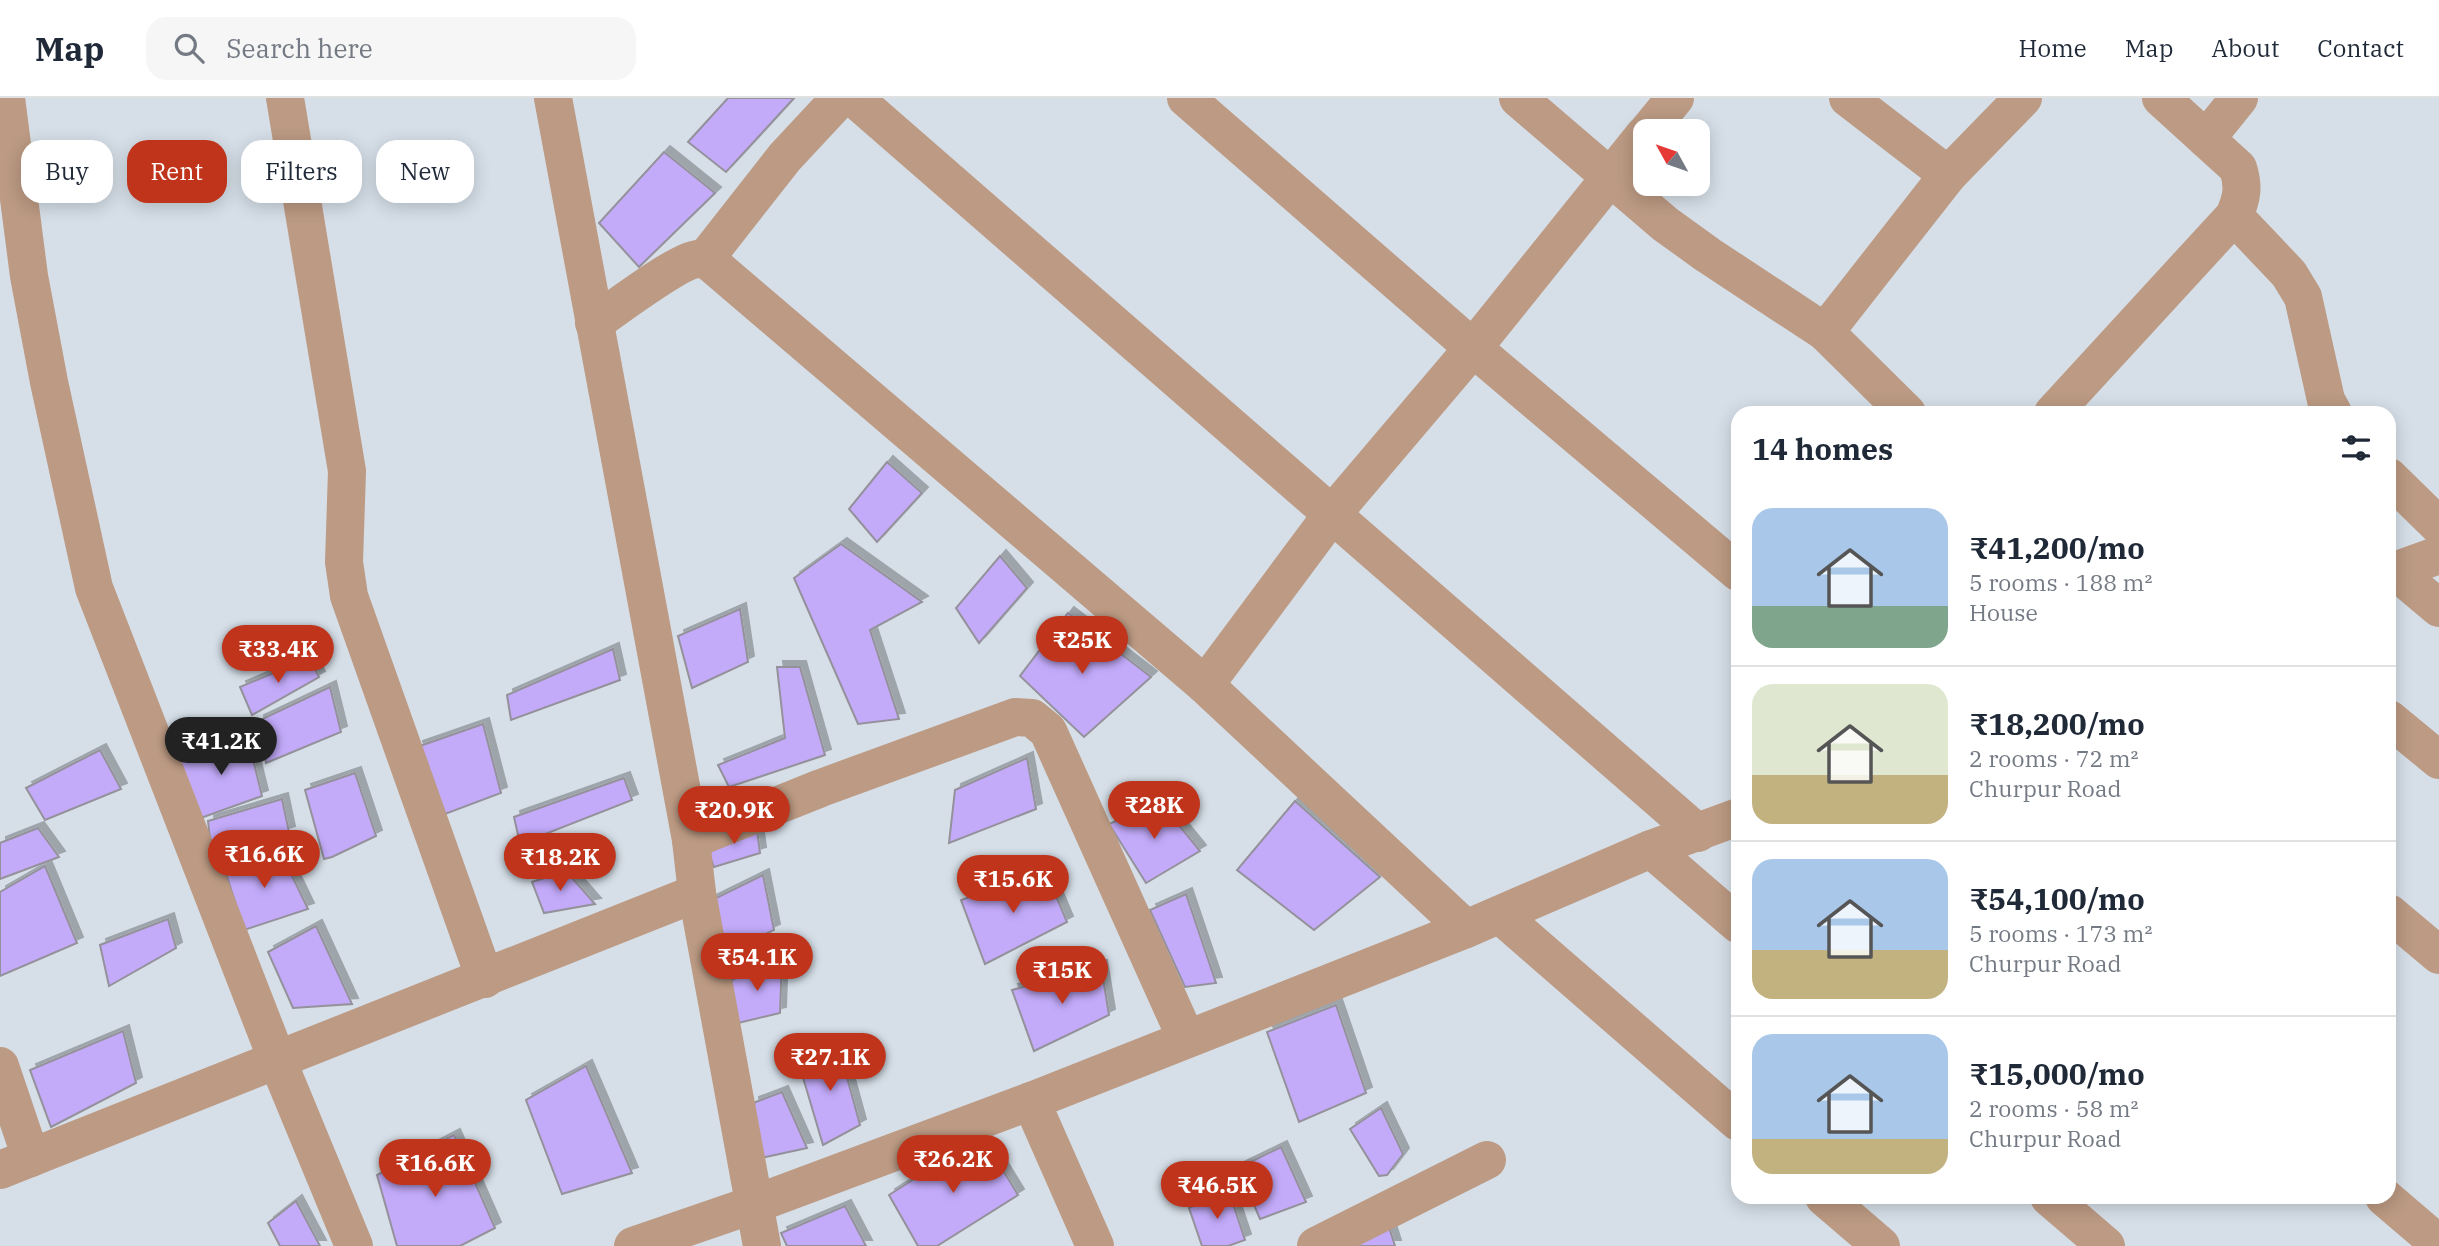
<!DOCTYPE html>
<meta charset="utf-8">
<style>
:root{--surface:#fff;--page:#f6f6f7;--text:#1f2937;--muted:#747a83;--line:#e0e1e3;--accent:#c0341b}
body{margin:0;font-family:"IBM Plex Serif",serif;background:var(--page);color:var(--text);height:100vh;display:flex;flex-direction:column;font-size:26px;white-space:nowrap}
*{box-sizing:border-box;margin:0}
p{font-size:23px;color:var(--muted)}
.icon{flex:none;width:38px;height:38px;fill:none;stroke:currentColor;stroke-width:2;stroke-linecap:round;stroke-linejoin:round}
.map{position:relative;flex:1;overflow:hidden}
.details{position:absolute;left:1731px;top:308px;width:665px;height:798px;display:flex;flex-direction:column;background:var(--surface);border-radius:21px;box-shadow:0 4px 18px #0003}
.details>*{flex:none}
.banner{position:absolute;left:21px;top:42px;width:665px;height:63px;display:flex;gap:14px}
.needle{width:46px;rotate:310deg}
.buttons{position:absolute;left:1633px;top:21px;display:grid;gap:14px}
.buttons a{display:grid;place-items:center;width:77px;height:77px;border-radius:14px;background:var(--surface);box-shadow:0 4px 18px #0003;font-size:35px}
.price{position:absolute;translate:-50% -60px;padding:0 16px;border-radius:24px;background:var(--accent);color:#fff;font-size:23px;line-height:46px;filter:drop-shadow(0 2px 4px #0008)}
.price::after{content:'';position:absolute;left:50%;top:42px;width:21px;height:16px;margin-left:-10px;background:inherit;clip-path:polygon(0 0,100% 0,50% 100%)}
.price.active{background:#222;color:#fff}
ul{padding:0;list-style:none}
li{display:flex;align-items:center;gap:21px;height:175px;padding:0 21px}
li+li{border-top:2px solid var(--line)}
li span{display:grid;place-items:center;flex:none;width:196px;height:140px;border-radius:21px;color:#555}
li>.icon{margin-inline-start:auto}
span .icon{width:84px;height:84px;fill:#fffc;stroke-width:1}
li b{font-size:30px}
h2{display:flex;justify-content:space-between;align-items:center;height:84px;padding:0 21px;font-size:30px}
.chip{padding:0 24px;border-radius:21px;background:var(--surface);box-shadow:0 4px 18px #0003;font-size:24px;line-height:63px}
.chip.active{background:var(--accent);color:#fff}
header{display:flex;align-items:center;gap:42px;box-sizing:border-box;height:98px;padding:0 35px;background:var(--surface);border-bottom:2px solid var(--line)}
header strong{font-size:33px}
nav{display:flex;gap:38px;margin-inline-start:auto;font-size:24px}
.search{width:490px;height:63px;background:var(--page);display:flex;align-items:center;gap:18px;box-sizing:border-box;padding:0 24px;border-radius:21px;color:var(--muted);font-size:26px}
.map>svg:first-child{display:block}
.building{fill:#c3abfa;stroke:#94919b;stroke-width:2;filter:url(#shadow)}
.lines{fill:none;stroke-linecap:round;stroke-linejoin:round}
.minor{stroke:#bc9a83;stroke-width:38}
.tertiary{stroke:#bc9a83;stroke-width:38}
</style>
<header>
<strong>Map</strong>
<div class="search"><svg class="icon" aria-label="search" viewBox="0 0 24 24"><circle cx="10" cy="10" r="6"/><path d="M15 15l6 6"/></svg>Search here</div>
<nav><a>Home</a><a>Map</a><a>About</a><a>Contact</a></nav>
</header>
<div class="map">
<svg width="2439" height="1148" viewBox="0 0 2439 1148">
<defs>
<filter id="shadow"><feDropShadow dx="6" dy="-6" stdDeviation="0" flood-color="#0004"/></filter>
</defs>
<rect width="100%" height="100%" fill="#d6dfe8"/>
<g class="building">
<path d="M728,0H794L726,74L688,44Z"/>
<path d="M664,54L715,95L639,169L599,125Z"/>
<path d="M887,364L922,395L877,444L849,411Z"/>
<path d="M841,446L922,504L870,532L899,621L858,626L794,480Z"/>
<path d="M1000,458L1027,490L979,545L956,510Z"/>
<path d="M740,511L748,564L692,590L678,538Z"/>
<path d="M1068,515L1151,579L1084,639L1020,578Z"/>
<path d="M613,551L620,582L511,622L507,597Z"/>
<path d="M309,560L319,579L252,617L240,589Z"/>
<path d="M777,569H800L825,657L729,689L718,667L785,640Z"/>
<path d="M330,589L341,634L266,665L258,623Z"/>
<path d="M483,626L501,695L437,719L417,649Z"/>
<path d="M247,637L262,698L198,721L179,661Z"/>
<path d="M100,652L121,691L45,722L26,690Z"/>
<path d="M1027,660L1036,711L949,745L955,692Z"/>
<path d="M355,675L376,738L332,759L324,761L305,692Z"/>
<path d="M624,680L632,702L520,746L514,719Z"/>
<path d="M282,701L289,734L212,758L208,723Z"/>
<path d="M1295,703L1380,779L1314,832L1237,772Z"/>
<path d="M1160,704L1200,753L1146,785L1109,726Z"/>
<path d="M756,725L760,755L714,769L704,745Z"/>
<path d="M38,730L59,759L0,781V745Z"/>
<path d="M280,753L308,811L244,832L224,769Z"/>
<path d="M45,768L77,845L0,878V794Z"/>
<path d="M1045,772L1067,824L985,866L961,802Z"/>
<path d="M566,773L595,806L544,815L532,784Z"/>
<path d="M763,777L774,832L722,856L710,803Z"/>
<path d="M1186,796L1216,885L1185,889L1150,812Z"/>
<path d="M168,821L176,850L109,888L100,847Z"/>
<path d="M316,828L352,906L293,910L268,854Z"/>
<path d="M782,858L780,915L734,926L730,883Z"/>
<path d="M1101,868L1109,917L1034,953L1012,892Z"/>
<path d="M1336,907L1366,995L1299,1024L1267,934Z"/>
<path d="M123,933L136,985L51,1029L30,972Z"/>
<path d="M837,943L860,1027L823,1047L799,966Z"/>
<path d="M586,968L632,1075L562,1096L526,1002Z"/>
<path d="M782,994L807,1050L761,1060L753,1005Z"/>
<path d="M1381,1010L1403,1056L1387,1077L1379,1078L1350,1031Z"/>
<path d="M454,1037L495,1130L460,1148H397L377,1077Z"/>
<path d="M982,1038L1018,1097L937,1148H918L889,1097Z"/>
<path d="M1281,1049L1306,1104L1260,1121L1238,1070Z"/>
<path d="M1228,1091L1245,1142L1228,1148H1202L1189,1110Z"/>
<path d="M296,1103L320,1148H280L268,1125Z"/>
<path d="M845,1108L866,1148H787L781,1135Z"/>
<path d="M1388,1126L1395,1148H1328Z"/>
</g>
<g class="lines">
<g class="minor">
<path d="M6,0L29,178L49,284L94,490L278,964L354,1148"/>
<path d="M285,0L347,373L344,464L349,498L485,881"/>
<path d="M854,0L1698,735"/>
<path d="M1186,0L1473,250L1738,474"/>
<path d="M1518,0L1665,126L1708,157L1825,234L1907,315"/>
<path d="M1848,0L1948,77"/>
<path d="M1648,33L1675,0"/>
<path d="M2206,41L2239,0"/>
<path d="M2234,118L2289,176L2303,199L2326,302L2333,315"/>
<path d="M705,161L785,59L840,0"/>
<path d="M594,225C615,211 676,164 697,161C704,160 707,163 712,166L1205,587L1466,831"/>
<path d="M1825,234L1948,77L2023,0"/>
<path d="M2053,315L2234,118C2242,100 2244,89 2238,70L2161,0"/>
<path d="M2389,379L2439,428"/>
<path d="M2395,473L2439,510"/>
<path d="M1205,587L1333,415L1473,250L1645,36"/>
<path d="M2389,621L2439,662"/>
<path d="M691,742L821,690L1015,619L1032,620L1048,633L1186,940"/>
<path d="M1651,751L1738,826"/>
<path d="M2389,815L2439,857"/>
<path d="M1500,817L1738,1024"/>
<path d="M0,968L31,1060"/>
<path d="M1031,1003L1095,1148"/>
<path d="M0,1072L697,795"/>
<path d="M1824,1099L1881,1148"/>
<path d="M2049,1099L2106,1148"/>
<path d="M2384,1099L2439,1146"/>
<path d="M1316,1148L1487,1062"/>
</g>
<g class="tertiary">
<path d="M553,0L691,742L697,795L762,1148"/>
<path d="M2389,475L2439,457"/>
<path d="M633,1148L755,1106L1031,1003L1466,831L1651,751L1738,719"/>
</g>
</g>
</svg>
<div class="buttons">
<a><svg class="needle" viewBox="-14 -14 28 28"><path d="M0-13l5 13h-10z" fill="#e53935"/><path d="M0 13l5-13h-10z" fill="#747a83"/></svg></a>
</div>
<b class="price" style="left:1082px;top:578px">₹25K</b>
<b class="price" style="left:278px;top:587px">₹33.4K</b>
<b class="price active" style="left:221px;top:679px">₹41.2K</b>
<b class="price" style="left:1154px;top:743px">₹28K</b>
<b class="price" style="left:734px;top:748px">₹20.9K</b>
<b class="price" style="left:264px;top:792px">₹16.6K</b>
<b class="price" style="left:560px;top:795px">₹18.2K</b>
<b class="price" style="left:1013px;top:817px">₹15.6K</b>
<b class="price" style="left:757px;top:895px">₹54.1K</b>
<b class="price" style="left:1062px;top:908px">₹15K</b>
<b class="price" style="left:830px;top:995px">₹27.1K</b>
<b class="price" style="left:953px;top:1097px">₹26.2K</b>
<b class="price" style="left:435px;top:1101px">₹16.6K</b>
<b class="price" style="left:1217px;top:1123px">₹46.5K</b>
<div class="banner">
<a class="chip">Buy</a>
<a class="chip active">Rent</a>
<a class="chip">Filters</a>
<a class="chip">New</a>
</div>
<section class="details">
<h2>14 homes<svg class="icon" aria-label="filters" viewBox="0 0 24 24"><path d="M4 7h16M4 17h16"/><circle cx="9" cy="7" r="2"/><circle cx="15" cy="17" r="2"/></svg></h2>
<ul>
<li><span style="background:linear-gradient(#a9c7e8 70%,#7fa58c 0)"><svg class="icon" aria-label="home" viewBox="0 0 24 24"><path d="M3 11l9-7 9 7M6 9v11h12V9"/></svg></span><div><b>₹41,200/mo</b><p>5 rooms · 188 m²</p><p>House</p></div></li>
<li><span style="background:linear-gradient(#dfe7d0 65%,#c2b280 0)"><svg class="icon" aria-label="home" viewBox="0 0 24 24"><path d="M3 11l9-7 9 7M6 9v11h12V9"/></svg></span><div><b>₹18,200/mo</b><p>2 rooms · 72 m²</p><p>Churpur Road</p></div></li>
<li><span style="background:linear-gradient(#a9c7e8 65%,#c2b280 0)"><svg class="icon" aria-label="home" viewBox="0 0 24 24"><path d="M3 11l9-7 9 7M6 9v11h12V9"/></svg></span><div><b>₹54,100/mo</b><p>5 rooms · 173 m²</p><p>Churpur Road</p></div></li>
<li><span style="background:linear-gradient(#a9c7e8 75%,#c2b280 0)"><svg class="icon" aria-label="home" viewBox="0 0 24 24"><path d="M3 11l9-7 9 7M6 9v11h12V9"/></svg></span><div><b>₹15,000/mo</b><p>2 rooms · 58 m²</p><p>Churpur Road</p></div></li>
</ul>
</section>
</div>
